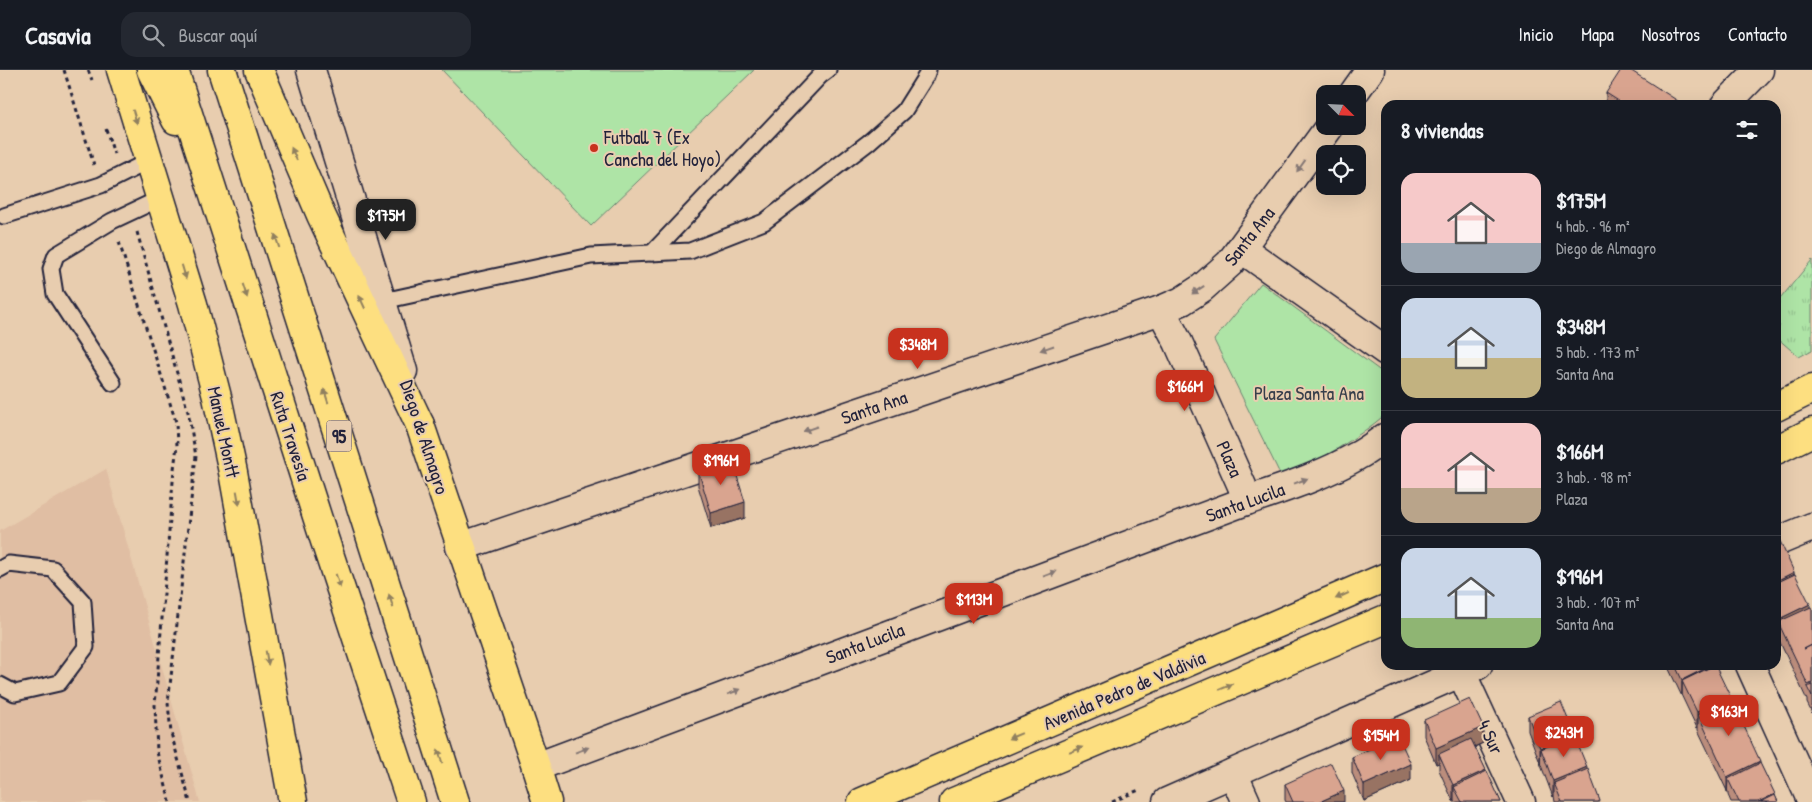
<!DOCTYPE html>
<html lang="es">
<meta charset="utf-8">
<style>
:root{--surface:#171b24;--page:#242831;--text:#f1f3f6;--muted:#9ea1a6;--line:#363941;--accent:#c8321e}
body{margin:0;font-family:"Patrick Hand",sans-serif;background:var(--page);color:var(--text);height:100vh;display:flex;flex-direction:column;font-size:19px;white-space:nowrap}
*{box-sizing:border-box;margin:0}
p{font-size:16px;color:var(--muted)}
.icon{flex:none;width:28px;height:28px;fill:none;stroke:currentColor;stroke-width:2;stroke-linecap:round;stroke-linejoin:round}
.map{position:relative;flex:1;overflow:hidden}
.details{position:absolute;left:1381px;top:30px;width:400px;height:570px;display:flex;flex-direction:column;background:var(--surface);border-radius:15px;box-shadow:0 5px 20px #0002}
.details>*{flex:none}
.needle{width:32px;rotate:114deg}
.buttons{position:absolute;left:1316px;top:15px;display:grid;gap:10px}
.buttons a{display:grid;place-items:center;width:50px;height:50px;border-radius:10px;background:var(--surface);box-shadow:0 5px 20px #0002;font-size:25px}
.price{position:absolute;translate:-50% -42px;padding:0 11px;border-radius:10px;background:var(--accent);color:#fff;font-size:16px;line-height:32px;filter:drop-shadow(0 1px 2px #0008)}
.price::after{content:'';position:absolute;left:50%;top:30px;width:15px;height:11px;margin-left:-8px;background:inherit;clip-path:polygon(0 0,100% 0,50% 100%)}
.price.active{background:#222;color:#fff}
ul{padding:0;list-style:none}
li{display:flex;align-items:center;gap:15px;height:125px;padding:0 20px}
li+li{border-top:1px solid var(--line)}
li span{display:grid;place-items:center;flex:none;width:140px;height:100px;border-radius:15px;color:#555}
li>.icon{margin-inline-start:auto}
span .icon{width:60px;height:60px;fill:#fffc;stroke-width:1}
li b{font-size:21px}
h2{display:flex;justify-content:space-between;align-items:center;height:60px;padding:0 20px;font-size:21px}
header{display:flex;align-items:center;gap:30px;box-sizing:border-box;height:70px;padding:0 25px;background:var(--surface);border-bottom:1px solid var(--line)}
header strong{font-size:24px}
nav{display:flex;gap:28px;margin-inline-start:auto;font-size:18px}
.search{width:350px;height:45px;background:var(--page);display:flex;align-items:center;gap:12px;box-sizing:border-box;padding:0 18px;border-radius:15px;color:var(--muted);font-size:19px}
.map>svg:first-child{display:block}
.built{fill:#e0bea3}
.grass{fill:url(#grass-tufts);stroke:#688370}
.green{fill:#aee4a6;stroke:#688370}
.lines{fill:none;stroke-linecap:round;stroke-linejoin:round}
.lane-casing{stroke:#22223b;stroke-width:19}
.street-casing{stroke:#22223b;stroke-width:31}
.secondary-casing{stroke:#22223b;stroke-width:31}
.primary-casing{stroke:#22223b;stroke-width:31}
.highway-casing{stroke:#22223b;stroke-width:31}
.path{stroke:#22223b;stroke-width:3;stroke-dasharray:4 4;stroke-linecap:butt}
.lane{stroke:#e8cdaf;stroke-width:15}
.street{stroke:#e8cdaf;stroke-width:28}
.secondary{stroke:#e8cdaf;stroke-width:28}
.primary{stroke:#fddf80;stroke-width:28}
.highway{stroke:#fddf80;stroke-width:28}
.wall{fill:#bb8d7b;stroke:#22223b}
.shaded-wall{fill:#987364;stroke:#22223b}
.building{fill:#d9a48f;stroke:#22223b}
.oneway{fill:#90805e}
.oneway2{fill:#857875}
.poi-dot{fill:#c8321e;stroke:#e8cdaf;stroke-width:2}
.labels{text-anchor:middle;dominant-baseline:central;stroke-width:4;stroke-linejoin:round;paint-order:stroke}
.shield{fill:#e8cdaf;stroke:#5d555e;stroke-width:1}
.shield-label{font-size:18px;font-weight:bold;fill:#22223b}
.poi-label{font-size:19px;fill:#22223b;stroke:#e8cdaf;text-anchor:start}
.street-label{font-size:19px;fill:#22223b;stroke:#e8cdaf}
.park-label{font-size:19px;fill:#373f4b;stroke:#e8cdaf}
</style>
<header>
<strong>Casavia</strong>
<div class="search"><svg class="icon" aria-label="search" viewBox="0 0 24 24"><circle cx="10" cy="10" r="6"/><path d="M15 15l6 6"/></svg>Buscar aquí</div>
<nav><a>Inicio</a><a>Mapa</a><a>Nosotros</a><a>Contacto</a></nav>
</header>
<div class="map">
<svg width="1812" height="732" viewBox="0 0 1812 732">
<defs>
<pattern id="grass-tufts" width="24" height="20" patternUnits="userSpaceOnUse" patternTransform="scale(1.25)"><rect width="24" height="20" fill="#aee4a6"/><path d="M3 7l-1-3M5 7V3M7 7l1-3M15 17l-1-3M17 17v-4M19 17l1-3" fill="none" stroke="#95c390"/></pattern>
</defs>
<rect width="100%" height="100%" fill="#e8cdaf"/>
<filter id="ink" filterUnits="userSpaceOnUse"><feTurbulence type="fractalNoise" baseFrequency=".02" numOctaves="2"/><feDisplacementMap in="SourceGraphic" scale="10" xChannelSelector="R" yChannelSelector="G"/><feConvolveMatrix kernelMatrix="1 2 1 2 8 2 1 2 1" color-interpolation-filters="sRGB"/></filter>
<g filter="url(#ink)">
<path class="built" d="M106,399L200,732H0V461Z"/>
<path class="grass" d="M1812,190V280L1799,287L1776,267V234Z"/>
<g class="green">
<path d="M442,0H754L591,156Z"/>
<path d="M1261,213L1386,305V344C1355,370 1319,391 1282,408L1214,270Z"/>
</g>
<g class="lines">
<g class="lane-casing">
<g id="lane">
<path d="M4,146L101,115L149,91"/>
<path d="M652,183L820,6L828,0"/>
<path d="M383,231L591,186L690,181L764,152L869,72L904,41L926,6L928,0"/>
<path d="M113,313L55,224L51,199L56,185L112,151L161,128"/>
<path d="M0,499L9,494L53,499L83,532L86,577L59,613L15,623L0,615"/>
</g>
</g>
<g class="street-casing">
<g id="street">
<path d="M1353,24L1370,0"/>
<path d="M1725,35L1759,0"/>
<path d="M1242,179L1386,281"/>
<path d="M1161,240L1178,272L1242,416L1246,431"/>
<path d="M1776,472L1812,457"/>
<path d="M460,477L1161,240L1182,231L1202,218L1230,193L1330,56"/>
<path d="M1750,595L1812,732"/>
<path d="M1461,602L1521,732"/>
<path d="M536,697L1246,431C1284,418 1322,406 1357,386C1367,381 1377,373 1386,367"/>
<path d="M1233,703L1246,732"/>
<path d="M1167,732L1478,595"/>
</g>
</g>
<g class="secondary-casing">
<path id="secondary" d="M311,0L403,301"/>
</g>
<g class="primary-casing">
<g id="primary">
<path d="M121,0L193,234L217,327L233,402L293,732"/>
<path d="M1776,337L1812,319"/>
<path d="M420,355L536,697L547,732"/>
<path d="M1776,380L1812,362"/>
<path d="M862,732L1386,507"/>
<path d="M954,732L1386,549"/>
</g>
</g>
<g class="highway-casing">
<g id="highway">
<path d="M151,0L176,50"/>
<path d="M174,0L323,465L411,732"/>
<path d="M222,0L455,732"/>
<path d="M259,0L321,145L420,355"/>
</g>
</g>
<g class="path">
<path d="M64,0L94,95"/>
<path d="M88,0L92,10"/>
<path d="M106,59L114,84"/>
<path d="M137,162L188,342L196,386L168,633L171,663L190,732"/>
<path d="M119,172L176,352L177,376L174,399L155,636L157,682L170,732"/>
<path d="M1112,732L1141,719"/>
</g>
<use href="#lane" class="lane"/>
<use href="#street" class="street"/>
<use href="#secondary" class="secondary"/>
<use href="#primary" class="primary"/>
<use href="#highway" class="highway"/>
</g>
<g class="wall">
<path d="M1606,23L1678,35H1606Z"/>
<path d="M698,400L745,448L711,458L698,416Z"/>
<path d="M1776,473L1794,504L1810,537L1812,539V643L1807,633V630L1778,568V565L1777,566L1776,564Z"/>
<path d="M1667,595H1714L1778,732H1731L1728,725V723L1698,660V657L1697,658Z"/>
<path d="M1528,646L1574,666L1600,732H1555L1554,726L1553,727L1528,661Z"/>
<path d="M1424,650L1483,673L1475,677L1486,701L1501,732H1454V731H1453L1439,700V693L1436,694L1424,666Z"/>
<path d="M1352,687L1411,710L1364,731L1352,703Z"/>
<path d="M1285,714L1344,732H1286L1285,730Z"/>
</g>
<g class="shaded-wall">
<path d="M745,432V448L711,458V443Z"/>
<path d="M1794,502V518L1776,527V511Z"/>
<path d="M1810,534V550L1778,552V565L1777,566V550Z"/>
<path d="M1712,595H1714L1682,611V625V610Z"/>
<path d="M1730,626V642L1698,644V657L1697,658V642Z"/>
<path d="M1483,657V673L1442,691L1439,684V693L1436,694V678Z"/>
<path d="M1574,664V680L1541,679L1540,694V678Z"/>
<path d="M1760,691V707L1728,709L1727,723V707Z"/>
<path d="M1411,694V710L1364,731V715Z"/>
<path d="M1587,697V713H1554V726L1553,727V711Z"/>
<path d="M1486,700V716L1454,717V731H1453V715Z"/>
<path d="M1344,721V732H1319Z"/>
<path d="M1775,724V732H1758Z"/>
</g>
<g class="building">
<path d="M1621,0H1630L1678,31L1675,35H1625L1606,23Z"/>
<path d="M732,390L745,432L711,443L698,400Z"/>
<path d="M1780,471L1794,502L1776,511V473Z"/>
<path d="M1795,504L1810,534L1777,550L1776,548V513Z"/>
<path d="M1811,537L1812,539V575L1804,579L1812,575V613L1808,615L1778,552Z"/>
<path d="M1675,595H1712L1682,610Z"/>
<path d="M1715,595L1730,626L1697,642L1682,611Z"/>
<path d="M1812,615V627L1807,617Z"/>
<path d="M1731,628L1760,691L1727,707L1698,644Z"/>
<path d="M1470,629L1483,657L1436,678L1424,650Z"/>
<path d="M1561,632L1574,664L1540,678L1528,646Z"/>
<path d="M1574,665L1587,697L1553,711L1541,679Z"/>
<path d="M1398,666L1411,694L1364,715L1352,687Z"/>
<path d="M1471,669L1486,700L1453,715L1439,684Z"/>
<path d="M1331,693L1344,721L1319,732H1293L1285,714Z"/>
<path d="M1760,693L1775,724L1758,732H1739L1728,709Z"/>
<path d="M1588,699L1600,731L1598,732H1562L1554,713Z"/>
<path d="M1487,701L1501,732H1462L1454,717Z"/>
<path d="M1775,725L1778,732H1761Z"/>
</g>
<defs><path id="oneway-solid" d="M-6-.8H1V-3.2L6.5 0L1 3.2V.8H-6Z" transform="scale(1.25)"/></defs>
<g class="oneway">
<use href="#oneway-solid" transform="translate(135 47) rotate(73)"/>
<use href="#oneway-solid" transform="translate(294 84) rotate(-114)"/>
<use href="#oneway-solid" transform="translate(277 171) rotate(-108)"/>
<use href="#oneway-solid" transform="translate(184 202) rotate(73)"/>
<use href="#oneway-solid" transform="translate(245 221) rotate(72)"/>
<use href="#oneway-solid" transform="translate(362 232) rotate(-115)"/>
<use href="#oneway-solid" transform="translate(326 326) rotate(-108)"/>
<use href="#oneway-solid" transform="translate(238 428) rotate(80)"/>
<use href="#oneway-solid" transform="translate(338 511) rotate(72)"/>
<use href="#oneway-solid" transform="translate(1342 526) rotate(156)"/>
<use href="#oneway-solid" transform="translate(391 531) rotate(-108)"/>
<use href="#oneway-solid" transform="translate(267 588) rotate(80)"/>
<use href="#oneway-solid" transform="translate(1226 617) rotate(-23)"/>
<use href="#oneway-solid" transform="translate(1015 666) rotate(157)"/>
<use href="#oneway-solid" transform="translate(1076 680) rotate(-23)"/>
<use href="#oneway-solid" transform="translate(440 686) rotate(-108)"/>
</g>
<g class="oneway2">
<use href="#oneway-solid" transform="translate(1301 96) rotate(126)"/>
<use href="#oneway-solid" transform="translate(1198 220) rotate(146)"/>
<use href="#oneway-solid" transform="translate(1047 278) rotate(161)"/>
<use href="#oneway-solid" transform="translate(810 359) rotate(161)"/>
<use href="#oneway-solid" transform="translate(1301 411) rotate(-21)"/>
<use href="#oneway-solid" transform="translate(1050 504) rotate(-21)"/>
<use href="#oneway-solid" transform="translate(734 622) rotate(-21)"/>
<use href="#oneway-solid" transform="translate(582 680) rotate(-21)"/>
</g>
</g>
<circle class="poi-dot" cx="594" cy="78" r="5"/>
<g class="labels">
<rect class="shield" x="326.5" y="350.5" width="25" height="31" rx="4"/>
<g class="shield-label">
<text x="339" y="366">95</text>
</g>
<g class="poi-label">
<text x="604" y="67">Futball 7 (Ex<tspan x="604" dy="22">Cancha del Hoyo)</tspan></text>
</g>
<g class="street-label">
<text transform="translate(1249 166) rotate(-52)">Santa Ana</text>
<text transform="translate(874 337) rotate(-19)">Santa Ana</text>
<text transform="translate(224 362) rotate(78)">Manuel Montt</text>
<text transform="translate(291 366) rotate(72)">Ruta Travesía</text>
<text transform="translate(425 367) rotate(72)">Diego de Almagro</text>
<text transform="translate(1230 389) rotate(66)">Plaza</text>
<text transform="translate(1245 432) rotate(-20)">Santa Lucila</text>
<text transform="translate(865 573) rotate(-21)">Santa Lucila</text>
<text transform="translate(1124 620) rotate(-23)">Avenida Pedro de Valdivia</text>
<text transform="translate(1491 667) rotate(65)">4 Sur</text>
</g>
<g class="park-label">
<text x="1309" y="323">Plaza Santa Ana</text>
</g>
</g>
</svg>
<div class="buttons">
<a><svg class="needle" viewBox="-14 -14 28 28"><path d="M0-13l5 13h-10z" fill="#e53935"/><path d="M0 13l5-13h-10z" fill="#9ea1a6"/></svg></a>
<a><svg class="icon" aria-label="locate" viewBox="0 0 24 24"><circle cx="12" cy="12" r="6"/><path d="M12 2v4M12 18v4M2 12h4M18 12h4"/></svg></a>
</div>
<b class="price active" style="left:386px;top:171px">$175M</b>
<b class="price" style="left:918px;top:300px">$348M</b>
<b class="price" style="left:1185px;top:342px">$166M</b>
<b class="price" style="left:721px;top:416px">$196M</b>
<b class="price" style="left:974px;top:555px">$113M</b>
<b class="price" style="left:1729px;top:667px">$163M</b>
<b class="price" style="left:1564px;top:688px">$243M</b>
<b class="price" style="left:1381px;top:691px">$154M</b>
<section class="details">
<h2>8 viviendas<svg class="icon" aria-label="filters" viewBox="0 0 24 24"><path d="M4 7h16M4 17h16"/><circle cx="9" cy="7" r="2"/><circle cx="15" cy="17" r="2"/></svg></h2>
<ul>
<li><span style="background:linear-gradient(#f6c9c9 70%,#9aa5b1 0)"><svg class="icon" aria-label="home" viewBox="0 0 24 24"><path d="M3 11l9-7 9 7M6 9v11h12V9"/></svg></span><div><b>$175M</b><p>4 hab. · 96 m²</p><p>Diego de Almagro</p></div></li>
<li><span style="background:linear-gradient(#c9d6e8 60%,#c2b280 0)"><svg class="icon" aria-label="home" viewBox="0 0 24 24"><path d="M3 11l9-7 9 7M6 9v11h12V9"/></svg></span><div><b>$348M</b><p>5 hab. · 173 m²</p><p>Santa Ana</p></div></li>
<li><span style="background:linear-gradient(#f6c9c9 65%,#b9a48a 0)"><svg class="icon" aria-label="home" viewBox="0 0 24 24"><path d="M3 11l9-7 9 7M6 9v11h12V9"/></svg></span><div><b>$166M</b><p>3 hab. · 98 m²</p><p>Plaza</p></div></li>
<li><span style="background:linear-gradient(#c9d6e8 70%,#8fb573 0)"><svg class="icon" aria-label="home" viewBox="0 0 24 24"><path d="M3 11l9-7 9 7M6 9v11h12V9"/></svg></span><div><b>$196M</b><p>3 hab. · 107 m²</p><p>Santa Ana</p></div></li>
</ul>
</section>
</div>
